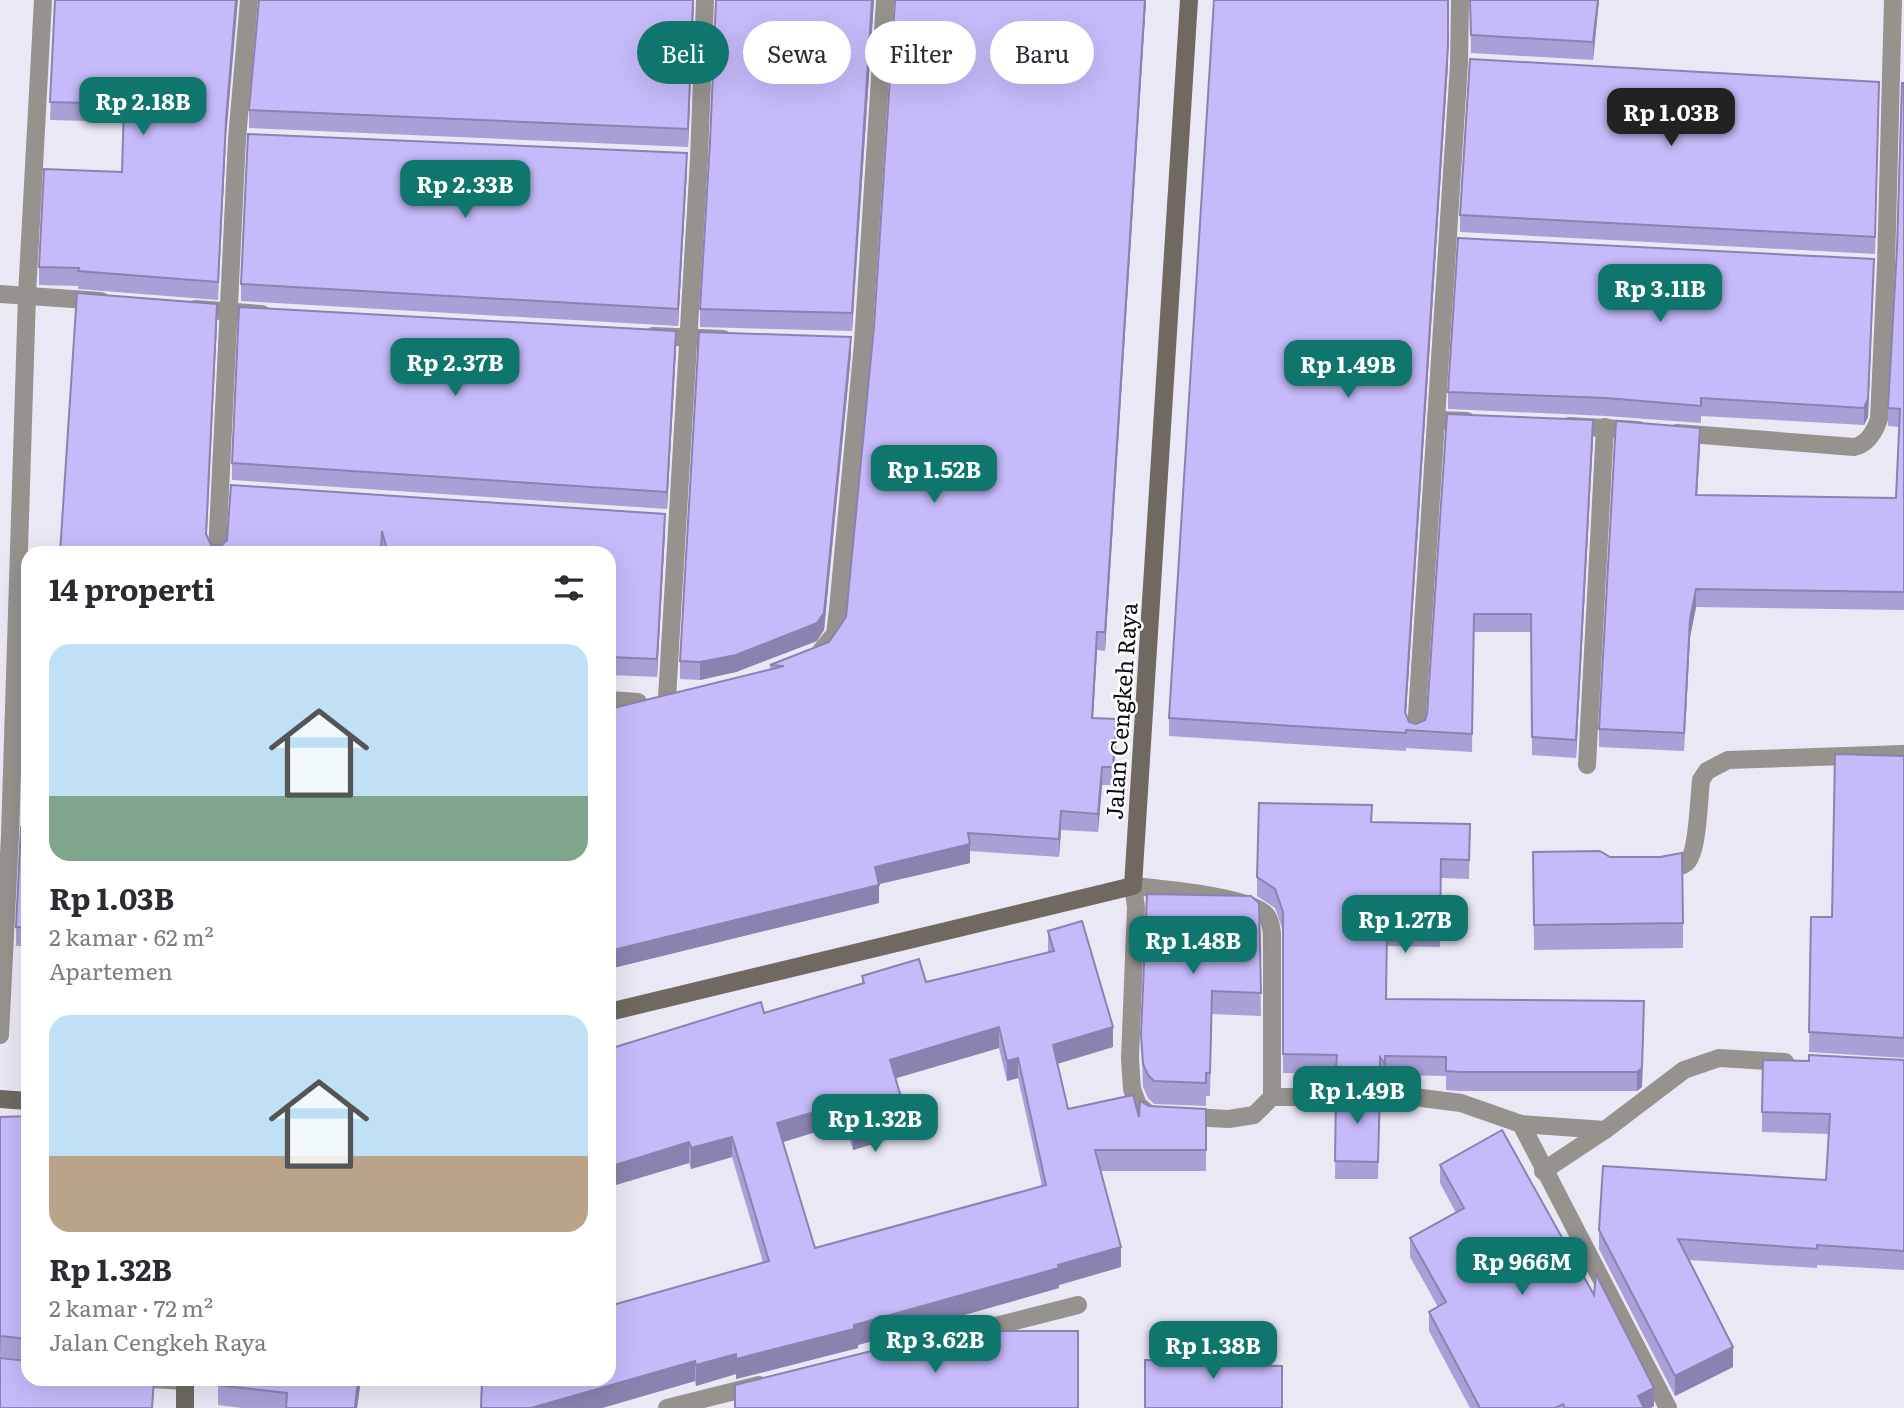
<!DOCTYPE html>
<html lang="id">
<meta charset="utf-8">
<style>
:root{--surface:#fff;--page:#f7f7f7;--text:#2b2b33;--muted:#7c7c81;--accent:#0f766e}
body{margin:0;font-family:Literata,serif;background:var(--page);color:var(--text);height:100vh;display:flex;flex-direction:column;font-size:26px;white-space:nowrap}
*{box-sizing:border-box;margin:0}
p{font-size:23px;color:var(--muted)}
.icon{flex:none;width:38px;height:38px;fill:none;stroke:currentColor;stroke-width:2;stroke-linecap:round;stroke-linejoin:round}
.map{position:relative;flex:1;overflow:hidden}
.side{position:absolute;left:21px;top:546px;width:595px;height:840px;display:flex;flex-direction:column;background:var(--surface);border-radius:21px;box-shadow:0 7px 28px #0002}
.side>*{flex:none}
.top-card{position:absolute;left:637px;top:21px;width:665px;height:63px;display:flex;gap:14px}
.price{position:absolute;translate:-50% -60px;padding:0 16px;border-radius:14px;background:var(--accent);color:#fff;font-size:23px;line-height:46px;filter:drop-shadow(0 2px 4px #0008)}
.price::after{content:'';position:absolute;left:50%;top:42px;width:21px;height:16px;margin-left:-10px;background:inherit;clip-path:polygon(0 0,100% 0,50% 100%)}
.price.active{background:#222;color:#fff}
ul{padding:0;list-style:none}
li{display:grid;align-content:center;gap:14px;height:371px;padding:0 28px}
li span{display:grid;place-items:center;height:217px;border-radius:21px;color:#555}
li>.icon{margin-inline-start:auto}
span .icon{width:126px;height:126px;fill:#fffc;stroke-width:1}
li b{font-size:30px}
h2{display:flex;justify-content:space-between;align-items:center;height:84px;padding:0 28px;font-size:30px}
.chip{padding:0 24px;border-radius:32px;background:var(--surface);box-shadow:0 7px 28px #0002;font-size:24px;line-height:63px}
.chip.active{background:var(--accent);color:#fff}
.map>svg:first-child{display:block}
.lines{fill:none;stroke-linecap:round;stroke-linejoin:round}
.street{stroke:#96928e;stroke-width:18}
.secondary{stroke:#6f6962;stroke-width:18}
.wall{fill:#aaa0d7;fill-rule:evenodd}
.shaded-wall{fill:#8b82af}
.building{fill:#c6bafa;stroke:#8b82af;stroke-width:2;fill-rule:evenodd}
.labels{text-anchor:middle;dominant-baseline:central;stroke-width:5;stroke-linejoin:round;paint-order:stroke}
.street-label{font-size:23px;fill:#0e0d12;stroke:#fff}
</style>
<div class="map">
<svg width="1904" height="1408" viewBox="0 0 1904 1408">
<rect width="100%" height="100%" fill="#eae8f5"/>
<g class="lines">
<g class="street">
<path d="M0,294L101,301"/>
<path d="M195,309L262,314"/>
<path d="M653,336L723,339"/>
<path d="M1438,420L1467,421"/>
<path d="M1569,426L1638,430"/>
<path d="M1677,433L1854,447C1868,444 1875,431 1879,419L1886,266L1893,0"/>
<path d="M217,553L237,139L249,0"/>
<path d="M821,651L835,634L838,609L863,343L885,0"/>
<path d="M667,698L699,159L705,0"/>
<path d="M609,700L638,702"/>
<path d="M1416,731L1459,64L1460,0"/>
<path d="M1587,765L1605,427"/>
<path d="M1658,869C1667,869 1679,869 1686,863C1698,855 1699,796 1701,780L1707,771L1728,760L1904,754"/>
<path d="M1133,886C1162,889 1245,896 1264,913C1270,918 1271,926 1272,933V1097L1254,1115L1229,1119L1150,1115L1138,1105L1132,1089L1130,1058L1136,907Z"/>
<path d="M0,1035L10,835L27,295L43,0"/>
<path d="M1272,1097H1414L1461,1103L1521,1124L1605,1130"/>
<path d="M1521,1124L1668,1408"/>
<path d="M1543,1171L1605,1130L1684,1070L1719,1058L1785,1062"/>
<path d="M952,1337L1078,1305"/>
<path d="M151,1379L185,1381"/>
<path d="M667,1408L759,1385"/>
</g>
<g class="secondary">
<path d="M609,1012L1133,886L1189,0"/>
<path d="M0,1099L28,1101"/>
<path d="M185,1379V1408"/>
</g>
</g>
<g class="wall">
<path d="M55,0L226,138L218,300L78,289V286L39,285V267L122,172L123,122L50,120Z"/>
<path d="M694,0L688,147L249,128V110Z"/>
<path d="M874,0L852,331L700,327V309L710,142Z"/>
<path d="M1146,0L1105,651L1097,650L1093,718L1116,738L1113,785H1102L1098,832L1061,830L1059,857L970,851V863L879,884V903L609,969V709L770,669V665L829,642L846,617L874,326Z"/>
<path d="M1470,0H1599L1593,60L1471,53Z"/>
<path d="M1448,64L1406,714L1409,722L1416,724L1425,720L1427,714L1447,414L1593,438L1576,758L1532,755L1531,632H1474L1472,752L1406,748V751L1169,736V718Z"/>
<path d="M1904,83V610L1696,607L1690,637L1684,751L1599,747V729L1700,446L1697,495L1896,498L1899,427L1888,426V408L1897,248Z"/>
<path d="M1879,100L1875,254L1460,232V215Z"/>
<path d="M687,170L678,326L241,301V284Z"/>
<path d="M1874,277L1868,417L1864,425L1701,416V423L1606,416L1448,409V392Z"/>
<path d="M217,322L206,536L211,545H222L227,540L231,485L665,532L657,677L609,675V553H383L382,549L60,553Z"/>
<path d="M676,349L667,509L232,480V463Z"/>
<path d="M851,354L824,630L817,641L736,672L700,680L680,679V661Z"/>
<path d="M1904,756V1058L1809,1052L1811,917H1832Z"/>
<path d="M1372,822L1470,824L1469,879L1441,878L1440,947L1387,946L1386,999L1644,1001L1642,1087L1637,1091H1460L1446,1090V1076L1385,1075V1084L1380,1076V1086H1336V1074L1283,1073V931L1275,908L1257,896V877Z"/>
<path d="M28,827V946H16V927Z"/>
<path d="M1533,852L1683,923V948L1534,950Z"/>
<path d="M1259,903L1261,1016L1212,1014L1210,1096H1206V1106L1154,1104L1148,1098L1143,1087L1141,1035Z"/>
<path d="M1048,931L1113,1047L1057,1064L1068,1109L1139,1117L1149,1106L1206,1109V1171H1100L1121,1267L1059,1285V1288L858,1345V1348L736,1379V1374L696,1386L695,1381L602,1408L763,1262L732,1157L691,1169L689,1163L609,1187L764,1013L862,983V976L926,982L1048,952ZM999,1048L1007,1081L1018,1078L1042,1186L815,1248L782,1142L845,1123L853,1150L906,1134L896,1078Z"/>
<path d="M1904,1060V1270L1817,1265V1268L1689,1260L1733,1367L1675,1396L1599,1249V1230L1826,1180L1829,1134L1762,1132V1112L1809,1061Z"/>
<path d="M1336,1091H1380L1378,1179H1335Z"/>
<path d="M28,1116V1360L0,1357V1117Z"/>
<path d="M1440,1165L1654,1406L1651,1408H1470L1429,1331V1312L1438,1307L1410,1257V1238L1456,1213L1440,1183Z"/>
<path d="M361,1379L357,1408H242L218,1405V1385Z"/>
</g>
<g class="shaded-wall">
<path d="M236,0H238L226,138L218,300L226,120Z"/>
<path d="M693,0H694L688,147V129Z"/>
<path d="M872,0H874L852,331V313Z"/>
<path d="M1145,0H1146L1105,651V632Z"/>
<path d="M1449,0L1448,64L1405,730V712Z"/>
<path d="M1598,0H1599L1593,60V42Z"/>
<path d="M687,153V170L678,326V309Z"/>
<path d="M1874,259L1868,417L1864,425V408Z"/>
<path d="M217,304V322L206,552V534Z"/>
<path d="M676,331V349L667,509V492Z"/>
<path d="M851,337V354L824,630L817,641L736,672L700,680V662Z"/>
<path d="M1593,420V438L1576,758V740Z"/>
<path d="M1700,428V446L1696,513V495Z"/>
<path d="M665,514V532L657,677V659Z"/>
<path d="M1696,589V607L1690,637L1684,751L1690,619Z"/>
<path d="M1097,632V650L1092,736V718Z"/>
<path d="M1116,719V738L1113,785V767Z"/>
<path d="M1102,767V785L1098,832V814Z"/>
<path d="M1061,811V830L1059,857V839Z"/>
<path d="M970,844V863L875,885V867Z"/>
<path d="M879,885V903L609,969V951Z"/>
<path d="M1644,1020L1642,1087L1637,1091V1072Z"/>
<path d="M999,1027V1048L890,1080V1060Z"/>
<path d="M1113,1027V1047L1053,1065V1045Z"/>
<path d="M1018,1058V1078L1007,1081V1061Z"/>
<path d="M845,1103V1123L777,1144V1123Z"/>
<path d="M906,1114V1134L853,1150V1129Z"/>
<path d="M732,1137V1157L691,1169V1148Z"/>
<path d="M689,1142V1163L609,1187V1167Z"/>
<path d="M1121,1247V1267L1059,1285V1288L858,1345V1348L736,1379V1374L696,1386V1365L736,1354L854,1325Z"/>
<path d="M0,1336H1L0,1357Z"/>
<path d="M1733,1347V1367L1675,1396V1376Z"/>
<path d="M695,1361V1381L602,1408H531Z"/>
<path d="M358,1379H361L357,1408H355Z"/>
<path d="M1654,1388V1406L1651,1408H1638V1396Z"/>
</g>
<g class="building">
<path d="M55,0H236L226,120L218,282L78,271L79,268L39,267L44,169L122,172L124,104L50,102Z"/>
<path d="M259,0H693L688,129L249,110Z"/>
<path d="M716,0H872L852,313L700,309L710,142Z"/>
<path d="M895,0H1145L1105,632H1097L1092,718L1116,719L1113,767H1102L1098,814L1061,811L1059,839L968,833L970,844L875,867L879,885L609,951V709L784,666L770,665L829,642L846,617L874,326Z"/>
<path d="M1214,0H1448V45L1405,712L1409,722L1416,724L1425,720L1427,714L1447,414L1593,420L1576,740L1532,737L1531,614H1474L1472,734L1406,730V733L1169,718Z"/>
<path d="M1470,0H1598L1593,42L1471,35Z"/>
<path d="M1470,59L1879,82L1875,237L1460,215Z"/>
<path d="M1902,83H1904V592L1696,589L1690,619L1684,733L1599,729L1616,421L1700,428L1696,495L1896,498L1900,409L1888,408L1897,248Z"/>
<path d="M248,134L687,153L678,309L241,284Z"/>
<path d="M1458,238L1874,259L1868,399L1864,408L1701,398V406L1606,398L1448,392Z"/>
<path d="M77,293L217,304L206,534L211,545H222L227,540L231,485L665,514L657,659L609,657V553H388L382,531L381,553H60Z"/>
<path d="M239,307L676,331L667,492L232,463Z"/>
<path d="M699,332L851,337L824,613L817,623L736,655L700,662L680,661Z"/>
<path d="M1835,754L1904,756V1038L1809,1032L1811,917H1832Z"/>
<path d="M1259,803L1372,805L1371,822L1470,824L1469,860L1441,859L1440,928L1387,927L1386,999L1644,1001L1642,1068L1637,1072H1460L1446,1071V1057L1385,1056V1064L1380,1057V1067H1336L1337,1055L1283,1054V912L1275,889L1257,877Z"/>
<path d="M21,827H28V928L16,927Z"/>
<path d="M1600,851L1610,857H1660L1682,853L1683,923L1534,925L1533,852Z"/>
<path d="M1147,894L1251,896L1259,903L1261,993L1212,991L1210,1073H1206V1083L1154,1081L1148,1075L1143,1064L1141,1035Z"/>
<path d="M1082,921L1113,1027L1053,1045L1068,1109L1133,1095L1139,1117L1140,1101L1149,1106L1206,1109V1150H1095L1121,1247L1058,1265L1059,1268L854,1325V1328H858L736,1359V1354L696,1365L695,1361L531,1408H481L482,1379H609V1306L769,1261L732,1137L691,1148L689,1142L609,1167V1049L761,1002L764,1013L864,983L862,976L919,959L926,982L1054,951L1048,931ZM999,1027L1007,1061L1018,1058L1046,1185L815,1248L777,1123L845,1103L853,1129L906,1114L890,1060Z"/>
<path d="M1809,1055L1904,1060V1251L1817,1245V1249L1678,1239L1733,1347L1675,1376L1599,1230L1603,1166L1826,1180L1830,1114L1762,1112L1763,1060L1809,1061Z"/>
<path d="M1336,1091H1380L1378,1162L1335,1161Z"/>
<path d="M28,1116V1339L0,1336V1117Z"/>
<path d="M1502,1130L1594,1295L1596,1274L1654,1388L1638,1396L1644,1408H1565L1563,1404L1555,1408H1480L1429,1312L1446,1302L1410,1238L1464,1208L1440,1165Z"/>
<path d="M952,1331H1078V1408H735V1385Z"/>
<path d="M1201,1338L1241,1339L1240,1365L1282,1366V1408H1145V1360L1201,1361Z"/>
<path d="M0,1358L28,1361V1379H154L152,1408H0Z"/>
<path d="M218,1379H358L355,1408H286L287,1393L218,1385Z"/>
</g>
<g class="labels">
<g class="street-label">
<text transform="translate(1120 711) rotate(-86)">Jalan Cengkeh Raya</text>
</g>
</g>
</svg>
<b class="price" style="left:143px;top:137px">Rp 2.18B</b>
<b class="price active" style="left:1671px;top:148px">Rp 1.03B</b>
<b class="price" style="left:465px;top:220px">Rp 2.33B</b>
<b class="price" style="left:1660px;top:324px">Rp 3.11B</b>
<b class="price" style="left:455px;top:398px">Rp 2.37B</b>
<b class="price" style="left:1348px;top:400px">Rp 1.49B</b>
<b class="price" style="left:934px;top:505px">Rp 1.52B</b>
<b class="price" style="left:1405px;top:955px">Rp 1.27B</b>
<b class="price" style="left:1193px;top:976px">Rp 1.48B</b>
<b class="price" style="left:1357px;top:1126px">Rp 1.49B</b>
<b class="price" style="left:875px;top:1154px">Rp 1.32B</b>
<b class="price" style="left:1522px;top:1297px">Rp 966M</b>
<b class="price" style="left:935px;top:1375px">Rp 3.62B</b>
<b class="price" style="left:1213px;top:1381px">Rp 1.38B</b>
<div class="top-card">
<a class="chip active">Beli</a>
<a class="chip">Sewa</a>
<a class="chip">Filter</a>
<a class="chip">Baru</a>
</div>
<section class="side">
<h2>14 properti<svg class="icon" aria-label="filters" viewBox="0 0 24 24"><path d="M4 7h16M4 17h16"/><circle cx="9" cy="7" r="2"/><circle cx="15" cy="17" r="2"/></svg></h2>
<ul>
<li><span style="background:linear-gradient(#bfe0f5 70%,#7fa58c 0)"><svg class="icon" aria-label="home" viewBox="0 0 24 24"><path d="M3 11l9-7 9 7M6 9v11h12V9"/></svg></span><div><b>Rp 1.03B</b><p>2 kamar · 62 m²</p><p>Apartemen</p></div></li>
<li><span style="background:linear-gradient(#bfe0f5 65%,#b9a48a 0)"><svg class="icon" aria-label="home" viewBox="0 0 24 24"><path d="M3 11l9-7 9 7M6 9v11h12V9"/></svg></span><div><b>Rp 1.32B</b><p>2 kamar · 72 m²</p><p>Jalan Cengkeh Raya</p></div></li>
</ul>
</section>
</div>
